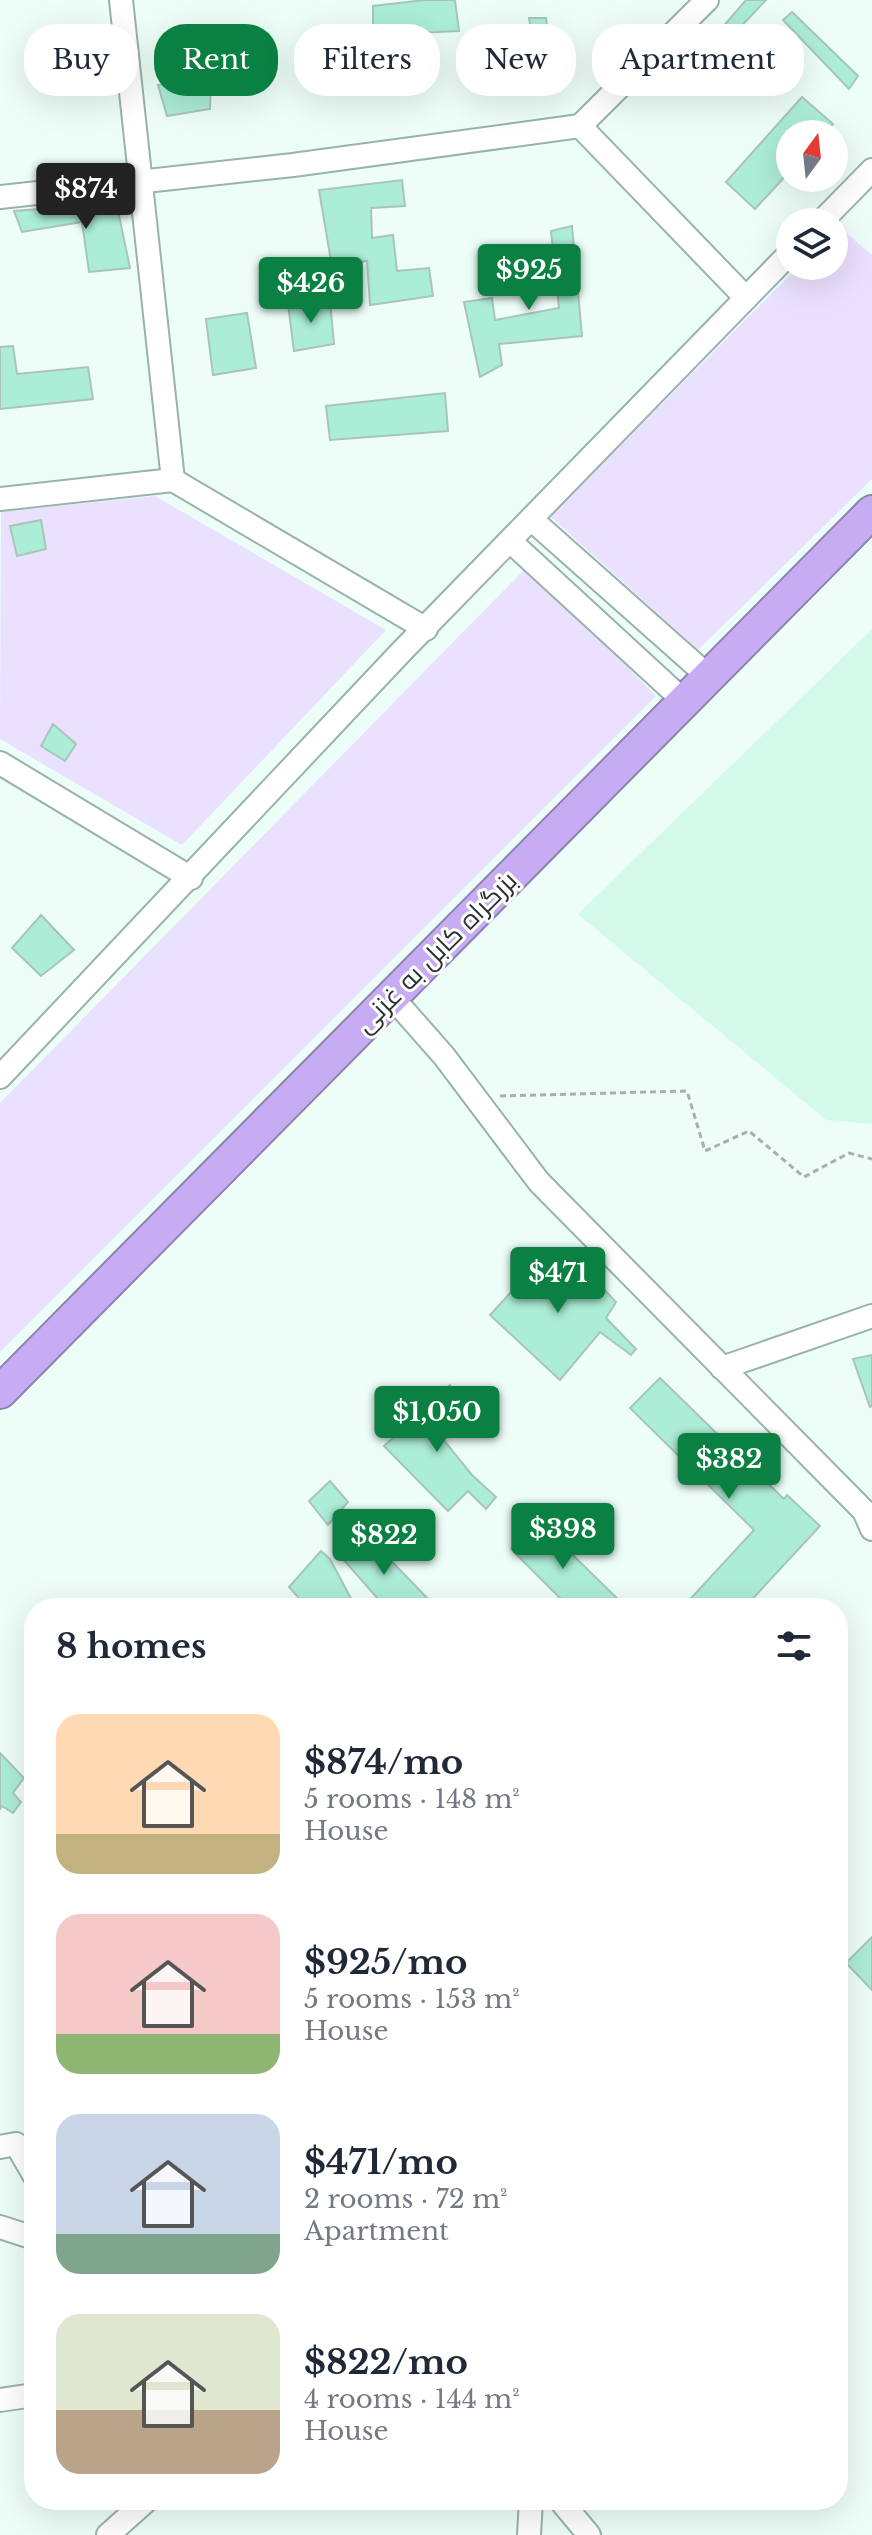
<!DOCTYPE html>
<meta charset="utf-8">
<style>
:root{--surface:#fff;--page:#f6f6f7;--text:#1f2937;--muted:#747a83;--accent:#0b8043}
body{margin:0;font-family:"Libre Baskerville",Cairo,serif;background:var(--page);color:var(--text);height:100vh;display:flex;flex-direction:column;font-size:30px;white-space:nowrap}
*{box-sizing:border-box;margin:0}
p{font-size:26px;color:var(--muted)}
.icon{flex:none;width:44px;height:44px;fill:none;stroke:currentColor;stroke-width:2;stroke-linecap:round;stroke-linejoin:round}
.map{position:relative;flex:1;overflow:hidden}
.details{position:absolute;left:24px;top:1598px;width:824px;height:912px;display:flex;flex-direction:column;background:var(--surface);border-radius:32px;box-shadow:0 8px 32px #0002}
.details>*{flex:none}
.banner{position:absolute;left:24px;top:24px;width:824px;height:72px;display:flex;gap:16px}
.needle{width:52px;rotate:15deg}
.controls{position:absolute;left:776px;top:120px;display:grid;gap:16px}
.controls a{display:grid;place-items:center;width:72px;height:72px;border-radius:50%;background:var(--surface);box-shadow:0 8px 32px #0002;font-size:40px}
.price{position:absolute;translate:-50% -68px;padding:0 18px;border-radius:8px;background:var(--accent);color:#fff;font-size:26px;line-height:52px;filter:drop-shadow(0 2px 4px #0008)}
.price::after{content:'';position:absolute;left:50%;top:48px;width:24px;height:18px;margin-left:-12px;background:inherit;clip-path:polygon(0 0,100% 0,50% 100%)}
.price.current{background:#222;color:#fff}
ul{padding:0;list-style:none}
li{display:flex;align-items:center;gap:24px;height:200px;padding:0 32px}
li span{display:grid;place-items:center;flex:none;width:224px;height:160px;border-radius:24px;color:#555}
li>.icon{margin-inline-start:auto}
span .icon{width:96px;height:96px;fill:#fffc;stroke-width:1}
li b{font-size:34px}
h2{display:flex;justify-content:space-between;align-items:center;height:96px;padding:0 32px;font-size:34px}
.pill{padding:0 28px;border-radius:32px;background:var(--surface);box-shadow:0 8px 32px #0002;font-size:28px;line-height:72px}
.pill.current{background:var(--accent);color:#fff}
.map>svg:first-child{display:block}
.built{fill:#d3f9eb}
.green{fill:#eae0ff}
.building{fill:#acedd7;stroke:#a9c5bb;stroke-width:2}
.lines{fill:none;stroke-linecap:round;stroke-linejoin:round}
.minor-casing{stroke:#98b3aa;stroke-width:26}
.highway-casing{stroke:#8f82af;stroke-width:36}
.path{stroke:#a3b2ac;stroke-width:3;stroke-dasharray:6 4;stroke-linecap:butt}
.minor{stroke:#fff;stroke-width:22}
.highway{stroke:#c6acf3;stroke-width:32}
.labels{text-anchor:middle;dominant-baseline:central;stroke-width:6;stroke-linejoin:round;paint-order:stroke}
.street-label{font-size:26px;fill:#293430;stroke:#fff}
</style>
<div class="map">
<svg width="872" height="2535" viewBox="0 0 872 2535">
<rect width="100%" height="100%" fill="#edfef8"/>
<path class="built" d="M872,629V1124L826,1120L578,914Z"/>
<g class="green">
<path d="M838,226L872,255V479L698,650L550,516L799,266H834V230Z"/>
<path d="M155,496L386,630L182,845L0,739L1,512Z"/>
<path d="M528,566L656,696L0,1352V1103Z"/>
</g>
<g class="building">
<path d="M425,0H455L459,31L373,35V6Z"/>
<path d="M746,0H766L717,52L708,44Z"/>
<path d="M792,12L858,76L849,89L783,20Z"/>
<path d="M529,18H546L553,74H538Z"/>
<path d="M349,58V87L319,92L312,59Z"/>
<path d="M211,78L210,109L167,116L158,85Z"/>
<path d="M802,97L833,124L823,134H790V171L755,209L726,182Z"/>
<path d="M402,180L405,206L371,208L372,238L393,235L397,271L429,268L433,296L370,305L367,261L332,267L319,190Z"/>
<path d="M92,201H116L130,268L89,272L82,222L22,232L14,211L80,206L79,202Z"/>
<path d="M572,226L582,336L499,344L502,365L480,377L464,302L492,298L495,320L559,308L551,231Z"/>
<path d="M330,301L334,344L294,351L288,304Z"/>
<path d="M247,313L256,368L213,375L206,319Z"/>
<path d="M13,346L17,374L88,367L93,399L0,409V347Z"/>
<path d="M445,393L448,431L330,440L326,406Z"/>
<path d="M41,520L46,549L17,556L10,526Z"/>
<path d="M53,724L76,744L65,761L41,746Z"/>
<path d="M41,915L74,950L41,976L12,948Z"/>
<path d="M550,1250L578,1283L586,1270L616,1302L606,1318L636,1349L631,1355L600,1332L560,1380L490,1315Z"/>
<path d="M872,1355V1406L870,1407L853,1359Z"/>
<path d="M660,1378L784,1499L787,1495L820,1526L744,1608H682L754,1530L630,1408Z"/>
<path d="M450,1385L465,1409L437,1432L472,1475L496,1497L486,1509L468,1491L448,1511L384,1446Z"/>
<path d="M330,1481L348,1502L328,1525L309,1501Z"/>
<path d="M538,1521L627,1608H570L511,1549Z"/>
<path d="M365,1534L437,1608H386L342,1558Z"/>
<path d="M321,1551L330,1559L356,1608H308L289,1587Z"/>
<path d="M0,1753L24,1778L13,1793L21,1802L13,1813L2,1806L0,1809Z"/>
<path d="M872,1937V1990L846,1963Z"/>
</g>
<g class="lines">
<g class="minor-casing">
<g id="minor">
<path d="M121,0L173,480"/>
<path d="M580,126L707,0"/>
<path d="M0,197L293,165L580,126L746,298"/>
<path d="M821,222L872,170"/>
<path d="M0,499L173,480L426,629"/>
<path d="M531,519L709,677"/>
<path d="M510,541L685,702"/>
<path d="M0,763L191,878"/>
<path d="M392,997L444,1056L539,1182L864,1511L872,1529"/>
<path d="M0,1077L403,650L790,253"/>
<path d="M722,1368L872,1316"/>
<path d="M0,2147L16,2144L34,2175"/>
<path d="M0,2227L34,2238"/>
<path d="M0,2400L34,2395"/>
<path d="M560,2500L589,2535"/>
<path d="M108,2535L147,2500"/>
<path d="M529,2535L531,2500"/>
</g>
</g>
<g class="highway-casing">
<path id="highway" d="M0,1392L872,512"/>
</g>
<path class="path" d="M500,1096L687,1091L705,1151L749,1131L804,1177L849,1153L872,1159"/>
<use href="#minor" class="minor"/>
<use href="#highway" class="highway"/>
</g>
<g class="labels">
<g class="street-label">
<text transform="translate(436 952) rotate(-45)">بزرگراه کابل به غزنی</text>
</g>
</g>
</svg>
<div class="controls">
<a><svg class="needle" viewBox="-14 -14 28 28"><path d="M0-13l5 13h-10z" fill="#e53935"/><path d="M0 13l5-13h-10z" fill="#747a83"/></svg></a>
<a><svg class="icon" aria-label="layers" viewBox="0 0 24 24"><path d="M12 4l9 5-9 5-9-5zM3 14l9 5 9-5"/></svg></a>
</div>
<b class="price current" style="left:86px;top:231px">$874</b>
<b class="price" style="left:529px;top:312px">$925</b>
<b class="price" style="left:311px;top:325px">$426</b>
<b class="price" style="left:558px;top:1315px">$471</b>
<b class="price" style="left:437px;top:1454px">$1,050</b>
<b class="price" style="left:729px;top:1501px">$382</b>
<b class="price" style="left:563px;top:1571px">$398</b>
<b class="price" style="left:384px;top:1577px">$822</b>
<div class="banner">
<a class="pill">Buy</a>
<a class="pill current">Rent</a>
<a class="pill">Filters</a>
<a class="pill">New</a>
<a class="pill">Apartment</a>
</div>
<section class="details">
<h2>8 homes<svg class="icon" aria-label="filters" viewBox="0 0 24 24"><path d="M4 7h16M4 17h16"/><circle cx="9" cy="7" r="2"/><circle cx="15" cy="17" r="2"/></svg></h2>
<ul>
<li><span style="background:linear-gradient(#ffd9b3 75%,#c2b280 0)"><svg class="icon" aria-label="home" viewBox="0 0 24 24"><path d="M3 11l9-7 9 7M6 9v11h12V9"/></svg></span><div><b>$874/mo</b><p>5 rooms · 148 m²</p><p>House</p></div></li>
<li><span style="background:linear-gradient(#f6c9c9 75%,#8fb573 0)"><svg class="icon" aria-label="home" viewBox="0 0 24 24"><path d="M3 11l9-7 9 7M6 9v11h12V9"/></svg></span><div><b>$925/mo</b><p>5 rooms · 153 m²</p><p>House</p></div></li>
<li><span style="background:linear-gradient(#c9d6e8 75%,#7fa58c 0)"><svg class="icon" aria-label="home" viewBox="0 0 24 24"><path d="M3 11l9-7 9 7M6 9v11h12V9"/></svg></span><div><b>$471/mo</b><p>2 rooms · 72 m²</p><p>Apartment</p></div></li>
<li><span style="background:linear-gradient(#dfe7d0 60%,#b9a48a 0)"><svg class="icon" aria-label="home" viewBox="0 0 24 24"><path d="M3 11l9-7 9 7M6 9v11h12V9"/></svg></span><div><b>$822/mo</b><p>4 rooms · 144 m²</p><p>House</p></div></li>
</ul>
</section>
</div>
